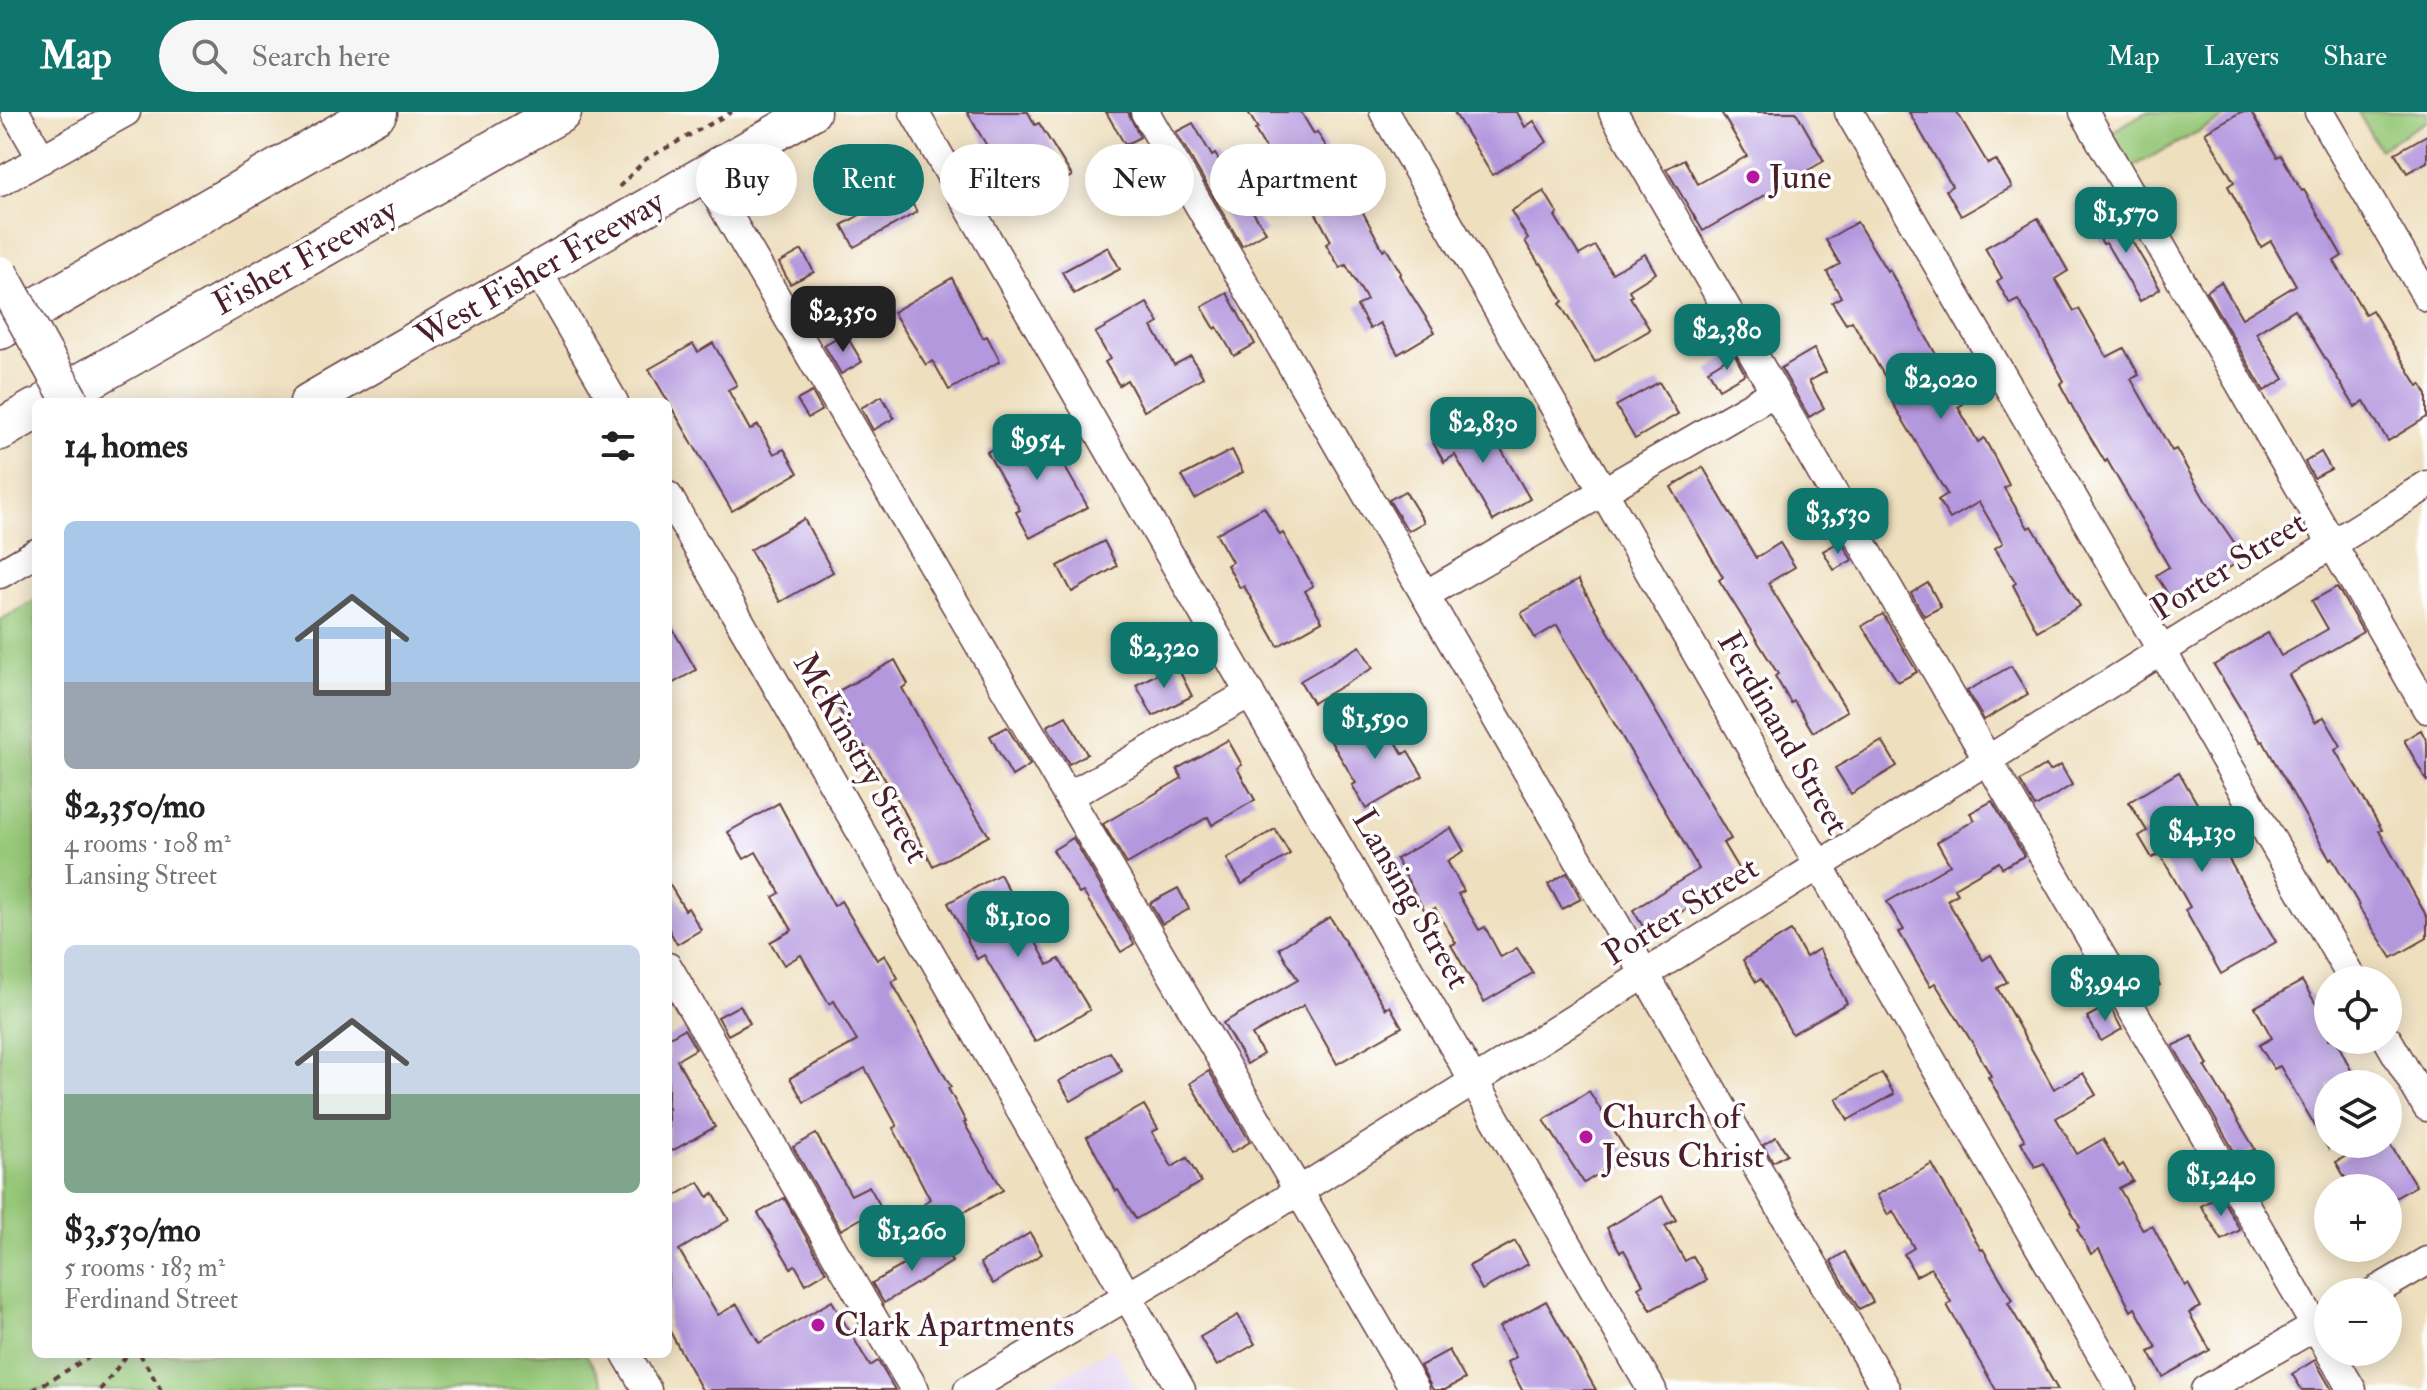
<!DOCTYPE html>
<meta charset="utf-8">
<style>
:root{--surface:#fff;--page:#f6f6f6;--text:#222;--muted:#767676;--accent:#0f766e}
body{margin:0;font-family:"IM FELL Double Pica",serif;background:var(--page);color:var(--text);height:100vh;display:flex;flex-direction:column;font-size:30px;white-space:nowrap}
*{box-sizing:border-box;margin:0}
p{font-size:26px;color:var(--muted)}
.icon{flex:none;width:44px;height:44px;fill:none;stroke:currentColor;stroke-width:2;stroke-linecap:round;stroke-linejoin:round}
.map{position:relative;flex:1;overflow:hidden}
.sheet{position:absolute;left:32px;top:286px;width:640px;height:960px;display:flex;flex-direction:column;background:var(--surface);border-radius:12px;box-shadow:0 4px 20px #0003}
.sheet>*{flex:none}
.guide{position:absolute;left:696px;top:32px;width:760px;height:72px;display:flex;gap:16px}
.tools{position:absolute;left:2314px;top:854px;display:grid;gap:16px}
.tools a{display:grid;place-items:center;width:88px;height:88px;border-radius:50%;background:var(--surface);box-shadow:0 4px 20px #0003;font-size:40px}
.price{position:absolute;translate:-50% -68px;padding:0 18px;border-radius:16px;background:var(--accent);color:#fff;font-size:26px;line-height:52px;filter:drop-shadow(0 2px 4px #0008)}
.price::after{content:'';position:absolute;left:50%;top:48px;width:24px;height:18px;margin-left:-12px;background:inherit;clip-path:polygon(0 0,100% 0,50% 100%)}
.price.selected{background:#222;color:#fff}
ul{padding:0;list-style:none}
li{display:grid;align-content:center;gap:16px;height:424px;padding:0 32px}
li span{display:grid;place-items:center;height:248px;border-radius:12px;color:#555}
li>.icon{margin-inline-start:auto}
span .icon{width:144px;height:144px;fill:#fffc;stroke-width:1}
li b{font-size:34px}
h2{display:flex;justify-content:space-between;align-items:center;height:96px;padding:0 32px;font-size:34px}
.chip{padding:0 28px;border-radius:36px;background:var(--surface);box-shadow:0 4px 20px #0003;font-size:28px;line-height:72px}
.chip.selected{background:var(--accent);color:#fff}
header{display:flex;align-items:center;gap:48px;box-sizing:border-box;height:112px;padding:0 40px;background:var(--accent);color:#fff}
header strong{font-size:38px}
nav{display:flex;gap:44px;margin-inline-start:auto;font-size:28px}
.search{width:560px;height:72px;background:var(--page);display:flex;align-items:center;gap:20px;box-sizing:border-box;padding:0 28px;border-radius:44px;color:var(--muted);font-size:30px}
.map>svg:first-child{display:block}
.built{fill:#e3d3f2}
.green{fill:#96c878;stroke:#707452;stroke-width:2}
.building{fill:#b498de}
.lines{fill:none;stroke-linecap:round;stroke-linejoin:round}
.minor-casing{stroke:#633c41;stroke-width:31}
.major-casing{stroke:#633c41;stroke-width:39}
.highway-casing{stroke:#633c41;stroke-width:43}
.path{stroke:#633c41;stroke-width:4;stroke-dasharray:6 6;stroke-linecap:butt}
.minor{stroke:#fff;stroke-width:28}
.major{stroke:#fff;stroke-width:36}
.highway{stroke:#fff;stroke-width:40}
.major-bridge-casing{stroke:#633c41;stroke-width:39;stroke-linecap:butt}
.major-bridge{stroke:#fff;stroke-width:36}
.poi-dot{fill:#b5179e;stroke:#fff;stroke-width:3}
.labels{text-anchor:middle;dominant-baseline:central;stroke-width:7;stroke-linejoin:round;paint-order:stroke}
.poi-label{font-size:34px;fill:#4a1f2b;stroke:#fff;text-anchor:start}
.street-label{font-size:34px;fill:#4a1f2b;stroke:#fff}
</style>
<header>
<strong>Map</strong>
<div class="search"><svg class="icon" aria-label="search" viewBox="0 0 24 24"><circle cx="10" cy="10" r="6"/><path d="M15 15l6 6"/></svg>Search here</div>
<nav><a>Map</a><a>Layers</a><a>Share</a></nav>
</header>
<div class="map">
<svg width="2427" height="1278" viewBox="0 0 2427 1278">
<rect width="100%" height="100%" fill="#fff"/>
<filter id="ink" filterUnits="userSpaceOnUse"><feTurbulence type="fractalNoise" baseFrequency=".0125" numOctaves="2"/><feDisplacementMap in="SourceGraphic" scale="16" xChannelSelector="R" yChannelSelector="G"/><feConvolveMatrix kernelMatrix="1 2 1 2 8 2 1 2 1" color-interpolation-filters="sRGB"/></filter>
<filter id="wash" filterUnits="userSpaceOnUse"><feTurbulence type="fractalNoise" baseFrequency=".006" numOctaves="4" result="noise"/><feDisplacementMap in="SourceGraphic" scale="32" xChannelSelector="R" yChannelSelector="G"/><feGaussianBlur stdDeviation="1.8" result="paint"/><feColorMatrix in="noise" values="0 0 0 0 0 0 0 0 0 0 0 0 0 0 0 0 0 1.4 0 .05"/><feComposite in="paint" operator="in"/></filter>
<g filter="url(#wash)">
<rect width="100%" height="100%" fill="#eedfbe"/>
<path class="built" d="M1112,1236L1137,1278H1039Z"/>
<g class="green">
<path d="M2146,0H2235L2125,59L2106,23Z"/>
<path d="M2358,0H2427V9L2379,37Z"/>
<path d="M36,488V1242H586L607,1278H0V508Z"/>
</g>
<g id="blocks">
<g class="building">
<path d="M967,0H1028L1035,13L1039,11L1072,64L1021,92Z"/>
<path d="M1106,0H1128L1140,25L1125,33Z"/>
<path d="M1248,0H1301L1314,22L1317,20L1335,48L1383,138L1386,136L1401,161L1399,163L1435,220L1398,242L1380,211L1370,217L1357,194L1367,188L1346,153L1340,156L1326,132L1331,129L1296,65L1286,71L1255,18L1258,17Z"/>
<path d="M1454,0H1517L1525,15L1534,9L1547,30L1492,63Z"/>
<path d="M1721,0H1796L1824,49L1703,119L1666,57L1684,47L1698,72L1747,44Z"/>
<path d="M1909,0H1957L1988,52L1996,48L2012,75L1961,104L1946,78L1952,74Z"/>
<path d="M2241,0H2251L2277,45L2281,43L2302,79L2304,78L2342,144L2334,149L2365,202L2372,198L2418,274L2421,272L2427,283V305L2388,329L2364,289L2355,295L2295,197L2256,221L2284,267L2264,279L2206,179L2221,170L2242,206L2296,173L2271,129L2261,135L2228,74L2234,70L2205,20Z"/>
<path d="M1193,11L1212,44L1215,42L1266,120L1242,134L1176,20Z"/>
<path d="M2427,23V50L2407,61L2395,41Z"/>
<path d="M905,78L917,100L854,135L842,113Z"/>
<path d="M1544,79L1558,102L1555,104L1579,143L1595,134L1612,161L1645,142L1656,161L1629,178L1632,184L1630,185L1650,218L1595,250L1560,192L1563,189L1541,151L1539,152L1525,129L1528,127L1511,99Z"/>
<path d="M2114,98L2160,177L2140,189L2106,131L2103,132L2091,112Z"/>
<path d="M2038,106L2068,159L2055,167L2074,199L2079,197L2107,245L2124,236L2139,263L2131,267L2172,339L2176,337L2205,388L2245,446L2173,490L2156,463L2169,455L2107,348L2105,350L2074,298L2060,272L2064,269L2038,220L2018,188L2010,192L1997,169L2002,166L1985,136Z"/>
<path d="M1857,110L1887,159L1889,157L1934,239L1963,292L1958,295L1978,330L1984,326L1995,346L2009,373L2004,376L2028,416L2032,414L2080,494L2037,519L2013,473L2016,471L1995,436L2003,431L1979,390L1950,407L1938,388L1947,382L1892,290L1898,287L1852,209L1846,212L1832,190L1841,185L1827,160L1840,152L1826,128Z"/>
<path d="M1108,135L1120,157L1074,182L1062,160Z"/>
<path d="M802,138L814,160L790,172L779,151Z"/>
<path d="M952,166L983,226L987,224L1000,249L949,278L933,249L926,253L893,200Z"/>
<path d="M1227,181L1255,232L1234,244L1217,215L1215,217L1202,195Z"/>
<path d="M1147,191L1159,211L1152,215L1174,253L1191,244L1203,265L1144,299L1127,268L1119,273L1105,250L1110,247L1095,221Z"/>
<path d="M845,221L862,250L841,262L824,233Z"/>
<path d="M713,231L737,273L728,278L750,318L758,313L774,342L784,337L798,361L732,399L649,257L693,232L698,240Z"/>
<path d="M1814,237L1826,260L1809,269L1824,296L1809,305L1781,256Z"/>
<path d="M1734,242L1745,262L1719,277L1708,258Z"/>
<path d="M1659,270L1678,302L1635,327L1616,294Z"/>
<path d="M812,280L822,298L808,306L797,288Z"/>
<path d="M882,284L894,306L873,318L861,296Z"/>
<path d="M1476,300L1495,331L1497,330L1530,387L1493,409L1455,343L1444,350L1431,327Z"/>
<path d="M1036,314L1050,340L1055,338L1088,395L1030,426L1016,400L1020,398L987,340Z"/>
<path d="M1232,338L1243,360L1195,387L1182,364Z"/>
<path d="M2321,340L2331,357L2314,366L2305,350Z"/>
<path d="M1703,355L1756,446L1780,431L1795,455L1768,471L1847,599L1813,620L1794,589L1791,591L1775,564L1778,562L1719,468L1723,465L1671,375Z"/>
<path d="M1405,379L1424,410L1408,419L1389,388Z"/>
<path d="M1264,395L1280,423L1283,421L1313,474L1305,479L1322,509L1278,534L1244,474L1240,476L1227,453L1232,450L1216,422Z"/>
<path d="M804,407L833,460L780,490L750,438Z"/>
<path d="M1104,429L1117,454L1072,480L1058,454Z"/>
<path d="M1841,429L1852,448L1834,458L1823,439Z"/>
<path d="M1578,468L1731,727L1723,731L1742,763L1647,821L1633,798L1699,757L1557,513L1535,526L1521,501Z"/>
<path d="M1928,471L1941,495L1924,504L1911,481Z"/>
<path d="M2337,475L2363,520L2289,563L2315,610L2324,605L2341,634L2335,638L2382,718L2379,719L2427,805V826L2392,846L2358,794L2359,793L2332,746L2330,748L2263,629L2261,630L2214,553L2268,521L2281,544L2328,517L2312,489Z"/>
<path d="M1883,502L1917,560L1898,570L1862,514Z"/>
<path d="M668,509L696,558L668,574Z"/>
<path d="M1360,534L1373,556L1313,591L1300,569Z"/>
<path d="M895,548L908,572L902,576L955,670L989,724L933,754L901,693L864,634L861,636L831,583Z"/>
<path d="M1176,552L1192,584L1153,604L1136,573Z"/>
<path d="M2011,554L2028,582L1984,608L1967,579Z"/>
<path d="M1379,600L1403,642L1408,639L1423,664L1366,697L1352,673L1356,671L1330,628Z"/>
<path d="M1066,604L1087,642L1069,652L1047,614Z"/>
<path d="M1007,615L1030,653L1012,664L990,624Z"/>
<path d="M2421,618L2427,630V670L2404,628Z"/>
<path d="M1228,628L1242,653L1237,656L1255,688L1212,713L1208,705L1127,752L1103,712L1182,666L1177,657Z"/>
<path d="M1882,629L1897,654L1851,682L1835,656Z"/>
<path d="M2046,653L2050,659L2061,653L2072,673L2035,695L2020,669Z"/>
<path d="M2179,660L2276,830L2221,862L2185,798L2190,795L2160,742L2152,746L2139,724L2147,719L2129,690Z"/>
<path d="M1992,689L2024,744L2002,756L1999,750L1954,776L1958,782L1947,788L1983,848L1991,843L2007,870L1997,876L2054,977L2083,961L2096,983L2056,1006L2077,1042L2103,1027L2119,1055L2123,1052L2133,1069L2119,1076L2143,1118L2152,1113L2185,1174L2188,1172L2201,1195L2189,1201L2210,1238L2163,1265L2149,1240L2157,1236L2135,1196L2131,1199L2099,1137L2091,1142L2077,1117L2080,1115L2044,1051L2035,1055L2021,1030L2025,1028L1988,965L1991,964L1975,935L1935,871L1930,874L1899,820L1904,818L1887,790L1950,753L1937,730L1975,708L1970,701Z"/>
<path d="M779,691L834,794L841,789L877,848L885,843L898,866L892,870L951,975L948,976L966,1010L964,1011L1003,1078L937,1115L924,1091L930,1087L893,1016L897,1014L865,956L804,990L790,966L857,929L834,889L829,892L801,843L784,853L770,830L792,818L773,785L780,781L756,740L744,747L728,720Z"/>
<path d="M1451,716L1464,739L1447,749L1464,779L1458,782L1479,818L1485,815L1501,845L1517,836L1533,861L1484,890L1451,833L1456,831L1435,796L1426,801L1396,747Z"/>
<path d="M1275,717L1290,742L1242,772L1227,747Z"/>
<path d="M1073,726L1134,832L1121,840L1083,780L1079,782L1053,738Z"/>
<path d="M1567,761L1581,787L1562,797L1548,772Z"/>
<path d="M1000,762L1048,853L1059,847L1090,898L1035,930L984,843L977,847L948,791Z"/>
<path d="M668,770L685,798L688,796L701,818L677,832L668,816Z"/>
<path d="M1178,776L1189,797L1162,812L1150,791Z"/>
<path d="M1330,805L1386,897L1390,894L1402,915L1337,952L1304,893L1252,923L1263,942L1247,952L1223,911L1298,868L1279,836Z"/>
<path d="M1791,819L1806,845L1819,837L1847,891L1792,922L1761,867L1756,870L1743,848Z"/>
<path d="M2150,855L2160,873L2143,882L2133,865Z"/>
<path d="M2302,869L2328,912V928H2336L2358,972H2328V1036L2280,954L2274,957L2259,933L2272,926L2255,895Z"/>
<path d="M740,893L750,911L728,923L718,905Z"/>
<path d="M2109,893L2122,917L2101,929L2087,905Z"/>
<path d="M684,917L696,937L677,948L715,1015L668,1041V926Z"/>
<path d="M2192,924L2208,953L2205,954L2255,1037L2238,1046L2173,934Z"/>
<path d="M1110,940L1122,959L1071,989L1059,969Z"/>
<path d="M1209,959L1250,1030L1231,1041L1190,971Z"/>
<path d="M1882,961L1894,982L1848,1008L1836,987Z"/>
<path d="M1589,979L1629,1043L1584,1071L1544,1008Z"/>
<path d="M1144,993L1158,1017L1152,1020L1172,1055L1187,1046L1201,1070L1136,1107L1118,1078L1116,1079L1087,1025Z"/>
<path d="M816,1022L851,1083L869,1074L881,1095L841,1118L793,1035Z"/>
<path d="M1776,1025L1787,1042L1773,1050L1763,1033Z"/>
<path d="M2366,1032H2390L2416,1074L2388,1090V1076H2351L2336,1050Z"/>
<path d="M1932,1052L1981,1138L1983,1137L2013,1188L2008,1191L2058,1278H1996L1947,1193L1951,1190L1931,1156L1916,1164L1904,1142L1914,1136L1893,1099L1888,1103L1877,1083Z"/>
<path d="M699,1070L708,1085L713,1081L729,1108L679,1138L718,1203L737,1192L759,1231L832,1189L870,1254L878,1249L895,1278H702L668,1216V1088Z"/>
<path d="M2220,1083L2240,1118L2222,1128L2201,1094Z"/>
<path d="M1662,1084L1676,1108L1665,1114L1685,1149L1693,1144L1707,1168L1651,1198L1638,1175L1643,1172L1624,1138L1620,1140L1607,1116Z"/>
<path d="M784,1086L826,1160L806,1172L795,1153L791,1156L758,1101Z"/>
<path d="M1030,1121L1042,1142L993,1172L980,1151Z"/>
<path d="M1515,1129L1528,1152L1482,1178L1469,1154Z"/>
<path d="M942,1131L952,1150L884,1191L872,1171Z"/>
<path d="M1845,1140L1873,1190L1859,1197L1831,1149Z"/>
<path d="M1546,1189L1580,1250L1596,1278H1522L1507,1250L1516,1245L1499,1215Z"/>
<path d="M1238,1203L1255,1232L1217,1254L1200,1225Z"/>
<path d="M1449,1238L1465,1267L1445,1278H1433L1420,1254Z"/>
<path d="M2315,1248V1249L2332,1278H2302L2292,1262Z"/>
</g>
</g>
</g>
<g filter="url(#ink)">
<use href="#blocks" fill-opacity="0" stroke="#633c41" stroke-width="2"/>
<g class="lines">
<g class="minor-casing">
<g id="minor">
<path d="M15,0L42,47"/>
<path d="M914,0L1652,1278"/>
<path d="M1145,0L1886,1278"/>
<path d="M1384,0L2122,1278"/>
<path d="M1613,0L2328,1236"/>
<path d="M1849,0L2353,868"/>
<path d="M2084,0L2427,597"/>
<path d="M2319,0L2427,185"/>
<path d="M704,62L1415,1278"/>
<path d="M0,70L126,0"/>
<path d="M537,158L614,290"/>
<path d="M668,384L1181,1278"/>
<path d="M0,462L36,441"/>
<path d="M1425,483L1775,280"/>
<path d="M1069,684L1250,581"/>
<path d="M668,855L915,1278"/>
<path d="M2388,928L2427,995"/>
<path d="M2374,1180L2427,1149"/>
<path d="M2330,1240L2352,1278"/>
<path d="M626,1242L647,1278"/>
<path d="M968,1278L1185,1150L2427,373"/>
<path d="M2205,1278L2328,1207"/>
</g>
</g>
<g class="major-casing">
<path id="major" d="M308,290L812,0"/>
</g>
<g class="highway-casing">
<g id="highway">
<path d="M0,217L377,0"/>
<path d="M49,290L561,0"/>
<path d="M0,318L36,297"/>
</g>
</g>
<g class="path">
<path d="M619,75L646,47L732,0"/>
<path d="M140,1242L161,1278"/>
<path d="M33,1278L95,1242"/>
<path d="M100,1278L128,1242"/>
</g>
<use href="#minor" class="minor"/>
<use href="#major" class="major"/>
<use href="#highway" class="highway"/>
<g class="major-bridge-casing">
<path id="major-bridge" d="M0,162L71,290"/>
</g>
<use href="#major-bridge" class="major-bridge"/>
</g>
</g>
<g class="poi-dot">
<circle cx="1753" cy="65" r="8"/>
<circle cx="1586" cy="1025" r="8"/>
<circle cx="818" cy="1213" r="8"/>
</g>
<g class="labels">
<g class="poi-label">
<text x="1769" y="65">June</text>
<text x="1602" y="1005">Church of<tspan x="1602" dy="39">Jesus Christ</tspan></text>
<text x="834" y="1213">Clark Apartments</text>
</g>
<g class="street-label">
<text transform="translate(305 145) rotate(-29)">Fisher Freeway</text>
<text transform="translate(540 157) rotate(-30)">West Fisher Freeway</text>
<text transform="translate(2229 454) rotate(-32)">Porter Street</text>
<text transform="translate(1783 621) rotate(60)">Ferdinand Street</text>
<text transform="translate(861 646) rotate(60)">McKinstry Street</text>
<text transform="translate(1411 787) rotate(60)">Lansing Street</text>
<text transform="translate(1681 799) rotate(-32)">Porter Street</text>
</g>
</g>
</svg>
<div class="tools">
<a><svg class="icon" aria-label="locate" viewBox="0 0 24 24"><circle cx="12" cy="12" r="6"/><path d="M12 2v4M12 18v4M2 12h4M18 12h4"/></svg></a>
<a><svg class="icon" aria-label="layers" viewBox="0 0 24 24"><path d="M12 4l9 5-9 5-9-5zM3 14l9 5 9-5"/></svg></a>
<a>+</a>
<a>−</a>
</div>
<b class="price" style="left:2126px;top:143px">$1,570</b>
<b class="price selected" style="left:843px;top:242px">$2,350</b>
<b class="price" style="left:1727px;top:260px">$2,380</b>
<b class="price" style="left:1941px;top:309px">$2,020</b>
<b class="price" style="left:1483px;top:353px">$2,830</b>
<b class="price" style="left:1037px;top:370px">$954</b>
<b class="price" style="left:1838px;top:444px">$3,530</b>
<b class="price" style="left:1164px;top:578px">$2,320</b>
<b class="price" style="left:1375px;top:649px">$1,590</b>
<b class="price" style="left:2202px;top:762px">$4,130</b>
<b class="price" style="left:1018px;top:847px">$1,100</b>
<b class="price" style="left:2105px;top:911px">$3,940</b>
<b class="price" style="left:2221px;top:1106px">$1,240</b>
<b class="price" style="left:912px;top:1161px">$1,260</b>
<div class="guide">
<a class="chip">Buy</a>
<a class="chip selected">Rent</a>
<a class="chip">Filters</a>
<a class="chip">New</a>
<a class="chip">Apartment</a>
</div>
<section class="sheet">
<h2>14 homes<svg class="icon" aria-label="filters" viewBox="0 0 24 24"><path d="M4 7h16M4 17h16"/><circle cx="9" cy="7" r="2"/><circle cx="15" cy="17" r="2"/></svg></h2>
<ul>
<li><span style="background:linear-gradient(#a9c7e8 65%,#9aa5b1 0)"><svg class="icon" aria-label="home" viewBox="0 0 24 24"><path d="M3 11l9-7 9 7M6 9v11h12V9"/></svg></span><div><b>$2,350/mo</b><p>4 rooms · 108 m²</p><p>Lansing Street</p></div></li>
<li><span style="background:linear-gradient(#c9d6e8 60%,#7fa58c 0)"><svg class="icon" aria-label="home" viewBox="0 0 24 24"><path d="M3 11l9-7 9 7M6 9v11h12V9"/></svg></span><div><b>$3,530/mo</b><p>5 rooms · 183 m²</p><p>Ferdinand Street</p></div></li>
</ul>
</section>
</div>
